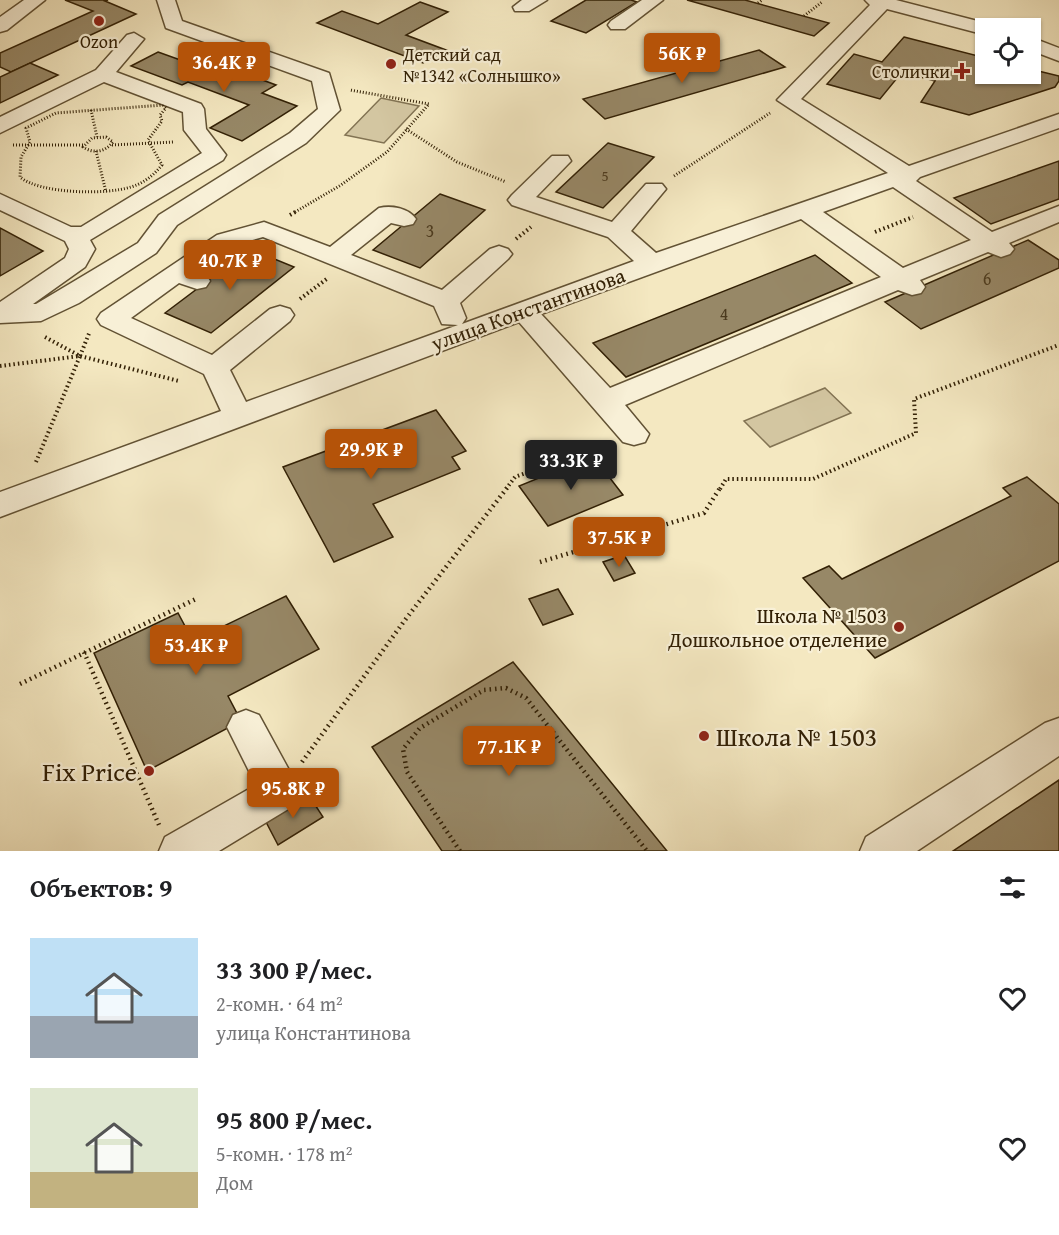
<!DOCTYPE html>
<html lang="ru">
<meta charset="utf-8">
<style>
:root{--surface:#fff;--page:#f2f2f2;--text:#202124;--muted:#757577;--accent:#b45309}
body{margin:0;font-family:"Gentium Book Plus",serif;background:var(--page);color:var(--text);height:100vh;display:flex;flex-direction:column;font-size:22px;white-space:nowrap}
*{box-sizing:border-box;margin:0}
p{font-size:20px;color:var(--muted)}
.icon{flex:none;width:33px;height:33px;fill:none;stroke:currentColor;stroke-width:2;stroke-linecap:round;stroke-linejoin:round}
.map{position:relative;height:851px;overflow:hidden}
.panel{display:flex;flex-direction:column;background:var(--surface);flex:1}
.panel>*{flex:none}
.buttons{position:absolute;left:975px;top:18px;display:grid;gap:12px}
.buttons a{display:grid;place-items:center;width:66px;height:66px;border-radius:0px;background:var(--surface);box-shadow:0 2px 4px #0004;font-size:30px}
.price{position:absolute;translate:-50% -51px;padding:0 14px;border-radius:6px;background:var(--accent);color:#fff;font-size:20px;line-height:39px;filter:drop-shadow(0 2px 3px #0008)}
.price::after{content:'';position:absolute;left:50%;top:36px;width:18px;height:14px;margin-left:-9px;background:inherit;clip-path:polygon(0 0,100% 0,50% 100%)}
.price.active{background:#222;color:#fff}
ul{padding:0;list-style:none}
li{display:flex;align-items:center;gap:18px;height:150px;padding:0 30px}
li span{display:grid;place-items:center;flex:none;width:168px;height:120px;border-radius:0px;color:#555}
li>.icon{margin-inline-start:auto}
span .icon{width:72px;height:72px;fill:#fffc;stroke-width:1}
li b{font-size:26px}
h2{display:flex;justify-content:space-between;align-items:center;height:72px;padding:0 30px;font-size:26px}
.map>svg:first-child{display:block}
.green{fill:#d3c6a1;stroke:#827353;stroke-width:1.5}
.building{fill:#978867;stroke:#322005;stroke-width:1.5}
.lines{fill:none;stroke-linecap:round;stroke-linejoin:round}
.minor-casing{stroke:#625234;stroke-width:3}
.path-far2{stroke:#322005;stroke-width:3;stroke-dasharray:1 2;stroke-linecap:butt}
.path-far1{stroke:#322005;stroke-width:4;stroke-dasharray:1.5 3;stroke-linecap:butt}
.path{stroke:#322005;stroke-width:4.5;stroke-dasharray:1.5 4;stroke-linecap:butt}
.minor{fill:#f8f0d7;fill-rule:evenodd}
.poi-dot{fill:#8f2418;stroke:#f8f0d7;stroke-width:2}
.labels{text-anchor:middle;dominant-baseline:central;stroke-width:4.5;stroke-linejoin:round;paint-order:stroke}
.far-number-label{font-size:15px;fill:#4b3a1e}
.far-poi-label{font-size:18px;fill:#322005;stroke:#f8f0d7}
.number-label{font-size:18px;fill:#4b3a1e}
.street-label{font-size:21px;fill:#322005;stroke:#f8f0d7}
.poi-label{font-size:21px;fill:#322005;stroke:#f8f0d7;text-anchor:end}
.near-poi-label{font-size:26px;fill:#322005;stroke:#f8f0d7;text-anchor:start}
</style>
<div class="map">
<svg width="1059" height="851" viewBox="0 0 1059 851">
<rect width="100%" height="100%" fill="#f4e8c1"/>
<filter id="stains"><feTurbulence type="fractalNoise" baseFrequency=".00333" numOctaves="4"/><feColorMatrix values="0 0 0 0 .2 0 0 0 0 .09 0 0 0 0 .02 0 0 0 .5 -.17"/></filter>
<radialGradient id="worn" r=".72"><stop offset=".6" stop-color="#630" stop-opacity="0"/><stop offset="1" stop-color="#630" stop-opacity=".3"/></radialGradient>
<g class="green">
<path d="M381,98L419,106L384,143L345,135Z"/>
<path d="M825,388L851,413L770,447L744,421Z"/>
</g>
<g class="building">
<path d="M65,0H108L105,1L136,14L11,72L0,67V53L93,11Z"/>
<path d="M586,0H631L637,2L586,33L551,21Z"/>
<path d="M687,0H745L829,23L814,36Z"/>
<path d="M420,2L448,12L406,35L446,50L423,63L317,23L342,11L378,24Z"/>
<path d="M904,37L986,58V74H1030V69L1059,76V81L1055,87L969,115L921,102L935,81L902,72L880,99L827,84L854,54L882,62Z"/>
<path d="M759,50L785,67L605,119L583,99Z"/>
<path d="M158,52L211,71L222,65L276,85L262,93L297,106L242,141L210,128L249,105L188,82L182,85L131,66Z"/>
<path d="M30,63L58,75L0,103V77Z"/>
<path d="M608,143L654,157L603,208L556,192Z"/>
<path d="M1059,161V199L991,224L954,198Z"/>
<path d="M440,194L485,210L420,268L373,250Z"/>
<path d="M0,228L43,251L0,276Z"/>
<path d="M1028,240L1059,260V268L921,329L885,302Z"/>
<path d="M250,249L294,267L211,333L165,313Z"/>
<path d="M815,255L852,283L626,377L593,343Z"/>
<path d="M436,410L466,451L452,457L460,469L373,504L393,537L334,562L283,467Z"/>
<path d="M593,456L623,495L548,526L519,486Z"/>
<path d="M1027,477L1059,504V561L875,658L803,578L829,566L842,579L1011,496L1003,488Z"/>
<path d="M624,555L635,573L614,581L603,562Z"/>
<path d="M558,589L573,614L543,625L529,599Z"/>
<path d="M286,596L319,649L228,696L241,721L147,771L94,653L178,613L193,641Z"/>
<path d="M513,662L667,851H442L372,747Z"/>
<path d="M1059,780V851H953Z"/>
<path d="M308,794L323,817L278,845L265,820Z"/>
</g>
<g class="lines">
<g class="minor-casing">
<g id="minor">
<path d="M24,0H45L7,30L0,32V17Z"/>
<path d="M157,0H175L182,21L329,73L340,110L306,143L177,225L156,253L79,303L41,321L0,323V302L65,258L69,249L65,241L0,210V194L71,227H81L202,153L184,130L183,112L104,82L0,133V117L96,70L127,35L134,33L144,39L116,72L201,104L204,109L206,129L226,155L223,160L90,240L95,249L85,267L33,304H36L138,243L159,215L290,133L318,109L312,81L166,28Z"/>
<path d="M522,0H547L529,11H515L513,7Z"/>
<path d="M642,0H663L625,29H611L608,25L611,21Z"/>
<path d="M865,0H896L993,25L995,28H986V35L887,9L801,99L909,166L1059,114V128L920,177L916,181L992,232L1059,206V222L1009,243L1014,249L1010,254L1001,257L988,252L920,280L925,287L921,293L912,295L898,290L625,405L649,434L645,442L634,445L623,442L519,322L0,517V492L221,411L204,374L101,325L97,319L101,313L217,235L264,222L330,247L379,208C391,205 409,208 416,219L413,224L404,226L391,223L351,255L442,290L490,249L499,246L508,249L512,254L508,259L460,303L466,318L462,324L634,261L608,237L512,205L508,200L512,195L552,156H568L571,161L536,197L612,222L646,184H662L666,189L631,231L656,253L888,173L777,100L870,5ZM893,187L971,240L903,268L823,212ZM801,219L881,277L610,388L541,314ZM263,237L434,306L442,324L458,325L246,402L230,370L290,321L294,315L290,309L280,306L270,309L212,355L131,318L179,283L197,289L206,287L210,281L206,275L196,271L235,245Z"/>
<path d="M1030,37L1059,48V61L1030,50Z"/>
<path d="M246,710L259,715L301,792L295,805L219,851H159L165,837L256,785L227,727L233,715Z"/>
<path d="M1059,718V756L917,851H860L866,837L1045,723Z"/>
</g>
</g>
<g class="path-far2">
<path d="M758,3L762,0"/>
<path d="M804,16L822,2"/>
<path d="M163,105L166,108L160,115L162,121L148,140L162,165C154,175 144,183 131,187C106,195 40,194 20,177L21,157L30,142L26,128L56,113Z"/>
<path d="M91,110L97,137"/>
<path d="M406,129L457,162L506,182"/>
<path d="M106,137L113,142C105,152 94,154 83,147L92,138Z"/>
<path d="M13,145H83"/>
<path d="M112,145L174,142"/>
<path d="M96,151L106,192"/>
<path d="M674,176L770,113"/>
<path d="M295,212L341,185L387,152L429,104L350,90"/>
</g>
<g class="path-far1">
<path d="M290,215L297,211"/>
<path d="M875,232L913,217"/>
<path d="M516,239L531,227"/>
<path d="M300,299L328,278"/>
<path d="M80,356L90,331"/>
<path d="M0,366L80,356L179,381"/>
<path d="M36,462L80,356L43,336"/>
<path d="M506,489L515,477L605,444"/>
<path d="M720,489L726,479H813L916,433L914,399L1059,345"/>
</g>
<g class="path">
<path d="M540,562L704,513L720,488"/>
<path d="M84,652L159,825"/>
<path d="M20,684L198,598"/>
<path d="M302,762L405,620L507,488"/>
<path d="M460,851L407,772L403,749L420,728L484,690L506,688L526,698L647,851"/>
</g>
<use href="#minor" class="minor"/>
</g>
<g class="poi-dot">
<circle cx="99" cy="21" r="6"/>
<circle cx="391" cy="64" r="6"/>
<path d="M959 62h6v6h6v6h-6v6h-6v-6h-6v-6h6z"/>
<circle cx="899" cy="627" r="6"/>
<circle cx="704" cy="736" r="6"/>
<circle cx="149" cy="771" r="6"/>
</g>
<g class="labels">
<g class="far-number-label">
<text x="605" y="175">5</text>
</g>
<g class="far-poi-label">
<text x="99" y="41">Ozon</text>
<text x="403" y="54" text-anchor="start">Детский сад<tspan x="403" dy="21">№1342 «Солнышко»</tspan></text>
<text x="950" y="71" text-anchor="end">Столички</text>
</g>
<g class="number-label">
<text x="430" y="230">3</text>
<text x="987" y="278">6</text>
<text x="724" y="313">4</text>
</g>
<g class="street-label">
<text transform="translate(528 309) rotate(-20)">улица Константинова</text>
</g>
<g class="poi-label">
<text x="887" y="615">Школа № 1503<tspan x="887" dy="24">Дошкольное отделение</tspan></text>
</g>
<g class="near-poi-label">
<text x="716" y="736">Школа № 1503</text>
<text x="137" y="771" text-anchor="end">Fix Price</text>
</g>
</g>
<rect width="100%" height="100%" filter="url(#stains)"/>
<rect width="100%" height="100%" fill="url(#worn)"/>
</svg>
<div class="buttons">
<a><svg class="icon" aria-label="locate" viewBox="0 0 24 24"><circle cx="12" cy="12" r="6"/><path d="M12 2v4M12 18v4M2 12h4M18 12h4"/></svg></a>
</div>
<b class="price" style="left:682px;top:84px">56K ₽</b>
<b class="price" style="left:224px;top:93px">36.4K ₽</b>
<b class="price" style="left:230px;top:291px">40.7K ₽</b>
<b class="price" style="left:371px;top:480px">29.9K ₽</b>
<b class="price active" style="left:571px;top:491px">33.3K ₽</b>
<b class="price" style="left:619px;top:568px">37.5K ₽</b>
<b class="price" style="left:196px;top:676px">53.4K ₽</b>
<b class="price" style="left:509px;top:777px">77.1K ₽</b>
<b class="price" style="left:293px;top:819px">95.8K ₽</b>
</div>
<section class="panel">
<h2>Объектов: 9<svg class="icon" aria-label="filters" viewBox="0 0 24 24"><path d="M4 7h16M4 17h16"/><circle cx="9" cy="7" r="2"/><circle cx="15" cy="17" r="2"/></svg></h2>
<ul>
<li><span style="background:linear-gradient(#bfe0f5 65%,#9aa5b1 0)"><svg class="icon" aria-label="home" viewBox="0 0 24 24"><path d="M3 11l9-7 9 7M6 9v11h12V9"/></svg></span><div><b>33 300 ₽/мес.</b><p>2-комн. · 64 m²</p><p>улица Константинова</p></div><svg class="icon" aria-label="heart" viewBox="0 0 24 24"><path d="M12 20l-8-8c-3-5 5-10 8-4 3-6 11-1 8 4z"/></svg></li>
<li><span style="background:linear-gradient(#dfe7d0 70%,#c2b280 0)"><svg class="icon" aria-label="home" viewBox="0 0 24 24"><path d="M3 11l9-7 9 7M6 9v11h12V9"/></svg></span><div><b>95 800 ₽/мес.</b><p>5-комн. · 178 m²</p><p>Дом</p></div><svg class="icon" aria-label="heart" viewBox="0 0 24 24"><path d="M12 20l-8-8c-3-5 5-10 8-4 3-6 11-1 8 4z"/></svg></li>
</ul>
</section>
